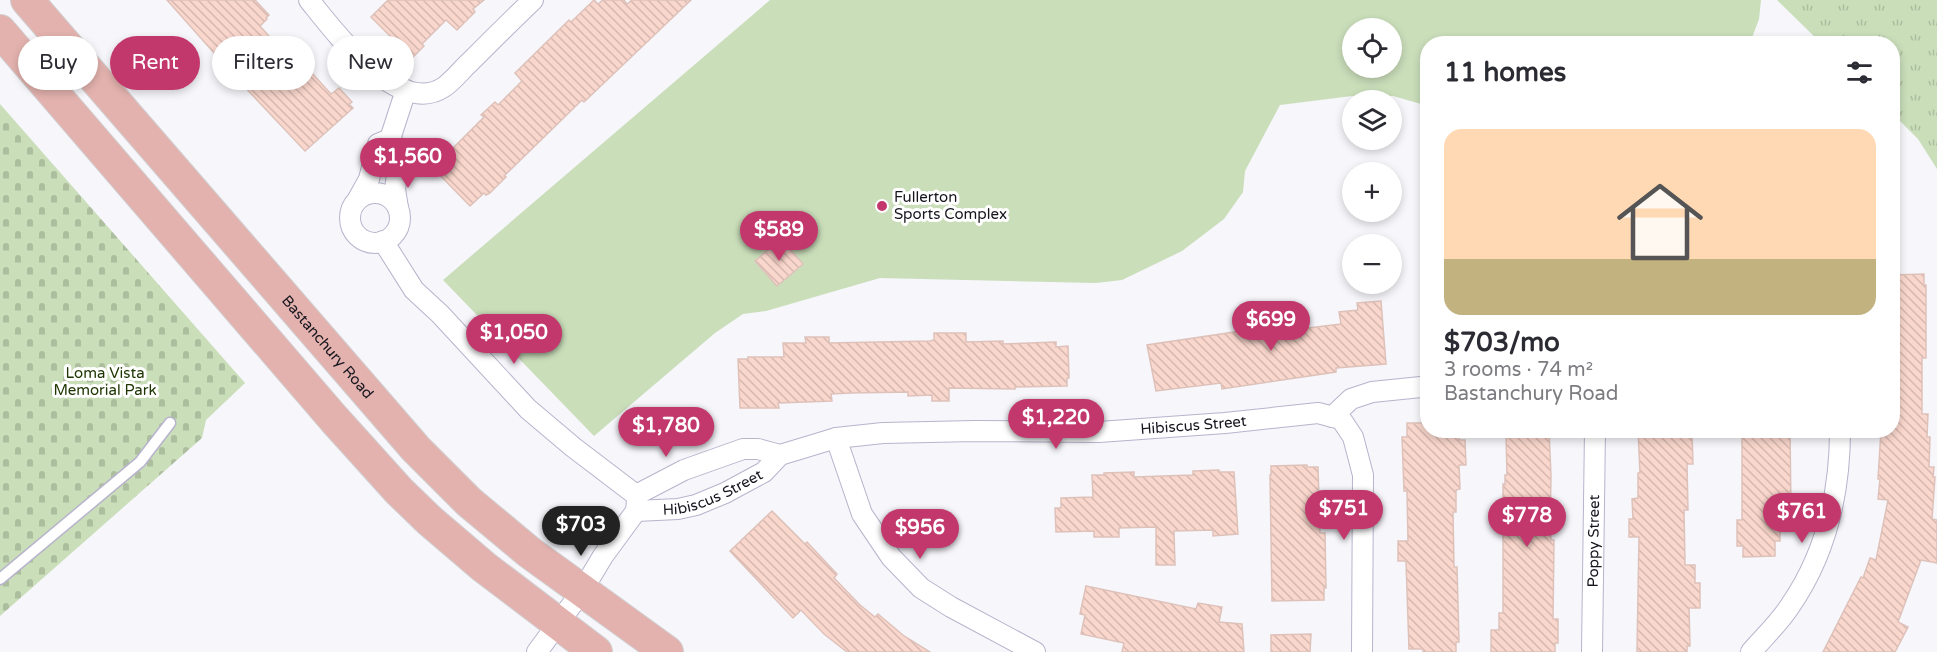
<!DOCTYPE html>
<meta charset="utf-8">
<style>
:root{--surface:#fff;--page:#f2f2f3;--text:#2b2b33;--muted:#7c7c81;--line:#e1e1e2;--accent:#c3386c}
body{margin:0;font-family:"Varela Round",sans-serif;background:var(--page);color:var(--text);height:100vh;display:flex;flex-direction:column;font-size:22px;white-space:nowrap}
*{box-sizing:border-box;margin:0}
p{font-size:20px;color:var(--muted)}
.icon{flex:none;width:33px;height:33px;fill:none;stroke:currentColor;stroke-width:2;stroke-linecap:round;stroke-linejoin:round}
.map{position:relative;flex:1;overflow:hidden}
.side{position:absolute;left:1420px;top:36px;width:480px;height:402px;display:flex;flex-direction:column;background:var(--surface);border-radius:24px;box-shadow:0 3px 9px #0003}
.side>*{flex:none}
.banner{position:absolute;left:18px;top:36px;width:570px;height:54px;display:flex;gap:12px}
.fabs{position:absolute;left:1342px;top:18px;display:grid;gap:12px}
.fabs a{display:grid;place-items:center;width:60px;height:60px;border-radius:50%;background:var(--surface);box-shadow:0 3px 9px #0003;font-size:30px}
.price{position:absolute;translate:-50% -51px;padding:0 14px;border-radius:21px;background:var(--accent);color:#fff;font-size:20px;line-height:39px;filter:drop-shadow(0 2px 3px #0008)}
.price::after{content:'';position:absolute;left:50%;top:36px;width:18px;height:14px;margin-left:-9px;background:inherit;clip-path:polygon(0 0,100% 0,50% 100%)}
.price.current{background:#222;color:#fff}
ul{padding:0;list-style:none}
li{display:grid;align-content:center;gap:12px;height:318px;padding:0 24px}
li+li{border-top:2px solid var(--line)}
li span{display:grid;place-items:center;height:186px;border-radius:18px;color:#555}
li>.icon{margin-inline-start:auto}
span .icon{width:108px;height:108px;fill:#fffc;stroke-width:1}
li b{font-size:26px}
h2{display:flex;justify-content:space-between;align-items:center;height:72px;padding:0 24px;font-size:26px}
.pill{padding:0 21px;border-radius:27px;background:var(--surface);box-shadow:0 3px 9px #0003;font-size:21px;line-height:54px}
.pill.current{background:var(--accent);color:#fff}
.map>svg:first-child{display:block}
.grass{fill:url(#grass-tufts)}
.cemetery{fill:url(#cemetery-stones)}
.garden{fill:#cadeba;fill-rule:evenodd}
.building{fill:url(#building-back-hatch);stroke:#dec2ba;stroke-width:1.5}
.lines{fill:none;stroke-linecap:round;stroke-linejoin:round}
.lane-casing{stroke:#b7b4cc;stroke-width:13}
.street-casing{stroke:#b7b4cc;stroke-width:22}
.primary-casing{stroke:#d0d0d2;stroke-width:34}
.lane{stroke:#fff;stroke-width:10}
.street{stroke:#fff;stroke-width:20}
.primary{stroke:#e3b2ae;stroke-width:32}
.poi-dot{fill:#c3386c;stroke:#fff;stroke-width:2}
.labels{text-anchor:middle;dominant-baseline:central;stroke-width:6;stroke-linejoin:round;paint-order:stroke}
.poi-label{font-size:15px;fill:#16151e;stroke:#fff;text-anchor:start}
.street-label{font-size:15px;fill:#16151e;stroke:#fff}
.park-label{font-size:15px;fill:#203704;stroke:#fff}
</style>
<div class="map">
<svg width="1937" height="652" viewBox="0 0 1937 652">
<defs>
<pattern id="grass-tufts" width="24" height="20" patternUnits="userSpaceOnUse" patternTransform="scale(1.5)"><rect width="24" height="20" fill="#cadeba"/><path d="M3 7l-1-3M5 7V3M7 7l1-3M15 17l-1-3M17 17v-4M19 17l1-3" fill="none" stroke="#adbe9f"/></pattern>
<pattern id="cemetery-stones" width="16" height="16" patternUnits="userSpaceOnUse" patternTransform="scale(1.5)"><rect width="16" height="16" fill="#cadeba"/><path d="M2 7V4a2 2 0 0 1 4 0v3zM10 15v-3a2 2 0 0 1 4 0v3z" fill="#adbe9f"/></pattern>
<pattern id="building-back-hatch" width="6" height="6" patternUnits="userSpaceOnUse" patternTransform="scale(1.5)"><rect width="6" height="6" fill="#fad7cd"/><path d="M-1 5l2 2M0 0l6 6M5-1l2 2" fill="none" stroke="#d6b8b0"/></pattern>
</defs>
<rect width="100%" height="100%" fill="#f6f6fb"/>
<path class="grass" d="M1777,0H1937V169L1918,139L1893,114V44L1821,43Z"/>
<path class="cemetery" d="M0,104L245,383L206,420L202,438L0,616Z"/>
<path class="garden" d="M770,0H1761L1759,19L1750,43L1428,44V106L1393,96H1352L1280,105L1245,171L1243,192L1224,219L1182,251L1122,280L1096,283L880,278L766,311L743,314L715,333L594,436L443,280ZM1353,28H1392V68H1353Z"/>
<g class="building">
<path d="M167,0H255L269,15L266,18L267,19L260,26L290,60L294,57L300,63L301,61L331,94L339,88L352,102L349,104L353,108L305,151L239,81Z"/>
<path d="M388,0H484L473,9L475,12L457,30L446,20L422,44L424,46L412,58L371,17Z"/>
<path d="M594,0L598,4L603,0H624L627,4L632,0H691L584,102L582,100L504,176L506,177L490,193L486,195L484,193L470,206L429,164L445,148L449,152L484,117L481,115L495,102L498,105L522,81L515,73L569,20L571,22Z"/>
<path d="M781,239L803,264L777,286L755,261Z"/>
<path d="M1924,274V285H1926V358H1922V414H1928L1927,437H1930L1929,467H1934L1933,477H1935L1932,519L1937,520V563L1921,560L1898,622L1908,627L1895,652H1823L1861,577L1863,578L1870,558L1876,560L1888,500L1878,499L1880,479H1878L1881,430H1893V275Z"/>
<path d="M1381,301L1386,364L1336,368V372L1222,389L1221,383L1156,391L1147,345L1241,331V329L1256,326L1255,319L1281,316L1283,331L1341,324L1339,312L1358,310L1357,303Z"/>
<path d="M934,333H966V342L1003,341V344L1056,342V347L1068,346L1069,378H1067V386L1015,387V389L949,388V401H932V395L908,396V392L851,393L831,394L832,401L778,403L779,408H740L738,359H748V357H784L783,343H806L805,337H829V343L930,341L934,340Z"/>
<path d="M1407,423H1428V430H1459V440H1465L1466,465H1459L1460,489L1456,490V512H1453L1454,567H1457L1459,642H1456V652H1423V649H1409L1406,561H1398V541H1408L1407,491H1404L1402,437H1407Z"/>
<path d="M1508,430H1549L1551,476L1550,530L1551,540H1554L1553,619H1558V643H1555V652H1491V630H1499V613H1503V484L1505,485V475H1507L1506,434L1508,433Z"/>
<path d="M1638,430H1690V435H1692L1693,464H1687L1688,510H1684L1685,565H1695V583H1700V608H1689L1690,646H1687V652H1637L1639,537H1629V519H1633L1632,499L1638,498V473H1640Z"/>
<path d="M1744,430H1790L1791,509H1780V541H1775V556L1743,557V546H1737V520H1742V436H1744Z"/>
<path d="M1307,465V467H1318L1320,533H1325L1326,588H1324V600L1272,601L1270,475H1271V466Z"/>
<path d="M1219,470V472H1234L1238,534L1213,536V530L1174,531L1175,565H1156V527L1119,528V537H1094V531L1056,532L1055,508H1061V498L1093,497L1092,475H1104V473L1134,472V477L1193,475V471Z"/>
<path d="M772,511L805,544L807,542L837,574L834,578L860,605L875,617L878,614L904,636L930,652H847L824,634L801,610L793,618L730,551Z"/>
<path d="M1086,586L1196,609L1198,603L1222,607L1219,622L1242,624L1244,652H1122L1124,643L1081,634L1085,615L1080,614Z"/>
<path d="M1311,634L1310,652H1271V635Z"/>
</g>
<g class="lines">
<g class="lane-casing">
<path id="lane" d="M0,579L140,462L170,423"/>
</g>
<g class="street-casing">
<g id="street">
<path d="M309,0C334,31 398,118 444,87C454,80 462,69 471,61C491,41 512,20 533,0"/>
<path d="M390,139L400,152L395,189L398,208"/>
<path d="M390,139L406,90"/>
<circle cx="375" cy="218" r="25"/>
<path d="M358,199L369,179L378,144L390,139"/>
<path d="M383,241L414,290L440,314L528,409L573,447L636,495"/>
<path d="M1332,417L1351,399L1372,392L1421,387"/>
<path d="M836,438L862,514L891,557L921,588L951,607L1035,652"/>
<path d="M636,495L684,470L743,449H758L780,455"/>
<path id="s1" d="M636,511L678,509L696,505L725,493L764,472L780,455L836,438L883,433L975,431L1099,432L1225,423L1318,413L1341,419L1353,437L1363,475L1362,652"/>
<path d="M537,652L582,591L603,556L636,511L637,500"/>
<path id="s2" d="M1592,652L1595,430"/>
<path d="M1751,652C1764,637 1779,623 1790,606C1826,554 1840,494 1840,430"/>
</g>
</g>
<g class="primary-casing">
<g id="primary">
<path id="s3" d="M27,0L416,449L469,502L529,552L667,652"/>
<path d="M0,31L334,419L399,491L429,520L484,567L596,652"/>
</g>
</g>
<use href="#lane" class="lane"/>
<use href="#street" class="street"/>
<use href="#primary" class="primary"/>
</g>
<circle class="poi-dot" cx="882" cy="206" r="6"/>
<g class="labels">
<g class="poi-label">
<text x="894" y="197">Fullerton<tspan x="894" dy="17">Sports Complex</tspan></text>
</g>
<g class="street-label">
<text stroke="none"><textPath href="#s3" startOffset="459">Bastanchury Road</textPath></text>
<text stroke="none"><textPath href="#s1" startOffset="576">Hibiscus Street</textPath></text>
<text stroke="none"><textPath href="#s1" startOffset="80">Hibiscus Street</textPath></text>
<text stroke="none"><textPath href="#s2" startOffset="111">Poppy Street</textPath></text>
</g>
<g class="park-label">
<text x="105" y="373">Loma Vista<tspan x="105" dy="17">Memorial Park</tspan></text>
</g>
</g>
</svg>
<div class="fabs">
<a><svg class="icon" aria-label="locate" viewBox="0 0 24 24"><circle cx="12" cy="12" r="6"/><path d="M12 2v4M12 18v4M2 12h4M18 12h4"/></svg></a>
<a><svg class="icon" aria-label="layers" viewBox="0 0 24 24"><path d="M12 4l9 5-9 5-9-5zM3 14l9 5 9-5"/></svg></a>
<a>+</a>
<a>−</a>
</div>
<b class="price" style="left:408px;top:189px">$1,560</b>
<b class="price" style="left:779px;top:262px">$589</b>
<b class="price" style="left:1271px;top:352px">$699</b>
<b class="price" style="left:514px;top:365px">$1,050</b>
<b class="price" style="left:1056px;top:450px">$1,220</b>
<b class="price" style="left:666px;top:458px">$1,780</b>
<b class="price" style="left:1344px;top:541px">$751</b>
<b class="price" style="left:1802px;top:544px">$761</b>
<b class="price" style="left:1527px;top:548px">$778</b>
<b class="price current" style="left:581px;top:557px">$703</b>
<b class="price" style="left:920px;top:560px">$956</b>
<div class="banner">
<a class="pill">Buy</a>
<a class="pill current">Rent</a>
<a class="pill">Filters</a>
<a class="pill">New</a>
</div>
<section class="side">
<h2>11 homes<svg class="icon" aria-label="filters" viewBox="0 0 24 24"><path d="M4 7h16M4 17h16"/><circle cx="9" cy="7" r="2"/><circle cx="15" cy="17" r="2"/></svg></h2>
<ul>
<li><span style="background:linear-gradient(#ffd9b3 70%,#c2b280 0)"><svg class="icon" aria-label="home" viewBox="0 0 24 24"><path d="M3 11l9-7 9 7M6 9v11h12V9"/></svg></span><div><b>$703/mo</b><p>3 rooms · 74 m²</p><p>Bastanchury Road</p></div></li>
</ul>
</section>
</div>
